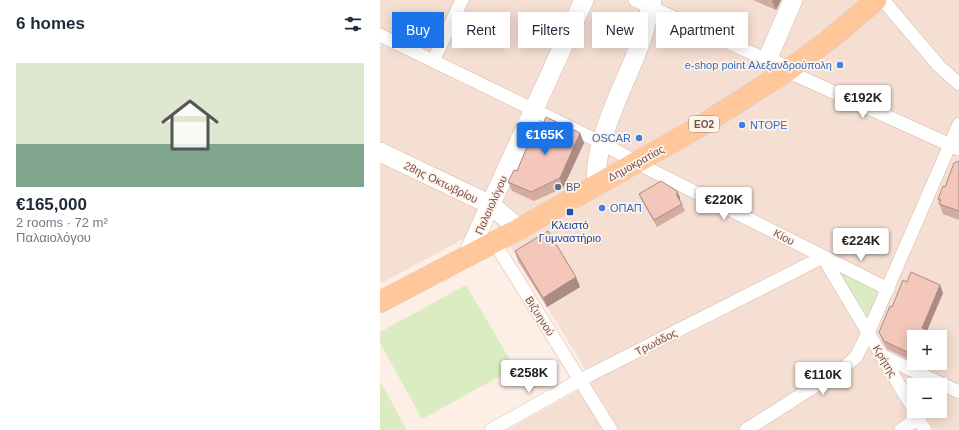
<!DOCTYPE html>
<meta charset="utf-8">
<style>
:root{--surface:#fff;--page:#f6f6f7;--text:#1f2937;--muted:#747a83;--line:#e0e1e3;--accent:#1a73e8}
body{margin:0;font-family:Helvetica,sans-serif;background:var(--page);color:var(--text);height:100vh;display:flex;flex-direction:column;font-size:15px;white-space:nowrap}
*{box-sizing:border-box;margin:0}
p{font-size:13px;color:var(--muted)}
.icon{flex:none;width:22px;height:22px;fill:none;stroke:currentColor;stroke-width:2;stroke-linecap:round;stroke-linejoin:round}
.map{position:relative;flex:1;overflow:hidden}
.details{display:flex;flex-direction:column;background:var(--surface);width:380px}
.details>*{flex:none}
.banner{position:absolute;left:12px;top:12px;width:380px;height:36px;display:flex;gap:8px}
.fabs{position:absolute;left:527px;top:330px;display:grid;gap:8px}
.fabs a{display:grid;place-items:center;width:40px;height:40px;border-radius:0px;background:var(--surface);box-shadow:0 2px 10px #0003;font-size:20px}
.price{position:absolute;translate:-50% -34px;padding:0 9px;border-radius:4px;background:#fff;color:#222;font-size:13px;line-height:26px;filter:drop-shadow(0 1px 2px #0008)}
.price::after{content:'';position:absolute;left:50%;top:24px;width:12px;height:9px;margin-left:-6px;background:inherit;clip-path:polygon(0 0,100% 0,50% 100%)}
.price.active{background:var(--accent);color:#fff}
ul{padding:0;list-style:none}
li{display:grid;align-content:center;gap:8px;height:212px;padding:0 16px}
li+li{border-top:1px solid var(--line)}
li span{display:grid;place-items:center;height:124px;border-radius:0px;color:#555}
li>.icon{margin-inline-start:auto}
span .icon{width:72px;height:72px;fill:#fffc;stroke-width:1}
li b{font-size:17px}
h2{display:flex;justify-content:space-between;align-items:center;height:48px;padding:0 16px;font-size:17px}
.tag{padding:0 14px;border-radius:0px;background:var(--surface);box-shadow:0 2px 10px #0003;font-size:14px;line-height:36px}
.tag.active{background:var(--accent);color:#fff}
main{display:flex;flex:1;min-height:0}
.map>svg:first-child{display:block}
.residential{fill:#f5dfd3;fill-rule:evenodd}
.green{fill:#dbecc2}
.lines{fill:none;stroke-linecap:round;stroke-linejoin:round}
.street-casing{stroke:#d2b7ad;stroke-width:14}
.secondary-casing{stroke:#d8b7ac;stroke-width:20}
.primary-casing{stroke:#d9cecc;stroke-width:22}
.street{stroke:#fff;stroke-width:13}
.secondary{stroke:#fff;stroke-width:19}
.primary{stroke:#ffc79a;stroke-width:21}
.wall{fill:#d2aba1}
.shaded-wall{fill:#ab8b83}
.building{fill:#f4c7bb;stroke:#ab8b83}
.shop-dot{fill:#3f7fe0;stroke:#fff4ec;stroke-width:1.5}
.service-dot{fill:#5c6f8a;stroke:#fff4ec;stroke-width:1.5}
.transit-dot{fill:#1a4fb4;stroke:#fff4ec;stroke-width:1.5}
.labels{text-anchor:middle;dominant-baseline:central;stroke-width:3.5;stroke-linejoin:round;paint-order:stroke}
.shield{fill:#fff4ec;stroke:#a08179;stroke-width:1}
.shield-label{font-size:10px;font-weight:bold;fill:#785048}
.shop-label{font-size:11px;fill:#366cbe;stroke:#fff4ec;text-anchor:end}
.street-label{font-size:11px;fill:#785048;stroke:#fff4ec}
.service-label{font-size:11px;fill:#4e5e75;stroke:#fff4ec;text-anchor:start}
.transit-label{font-size:11px;fill:#164399;stroke:#fff4ec}
</style>
<main>
<section class="details">
<h2>6 homes<svg class="icon" aria-label="filters" viewBox="0 0 24 24"><path d="M4 7h16M4 17h16"/><circle cx="9" cy="7" r="2"/><circle cx="15" cy="17" r="2"/></svg></h2>
<ul>
<li><span style="background:linear-gradient(#dfe7d0 65%,#7fa58c 0)"><svg class="icon" aria-label="home" viewBox="0 0 24 24"><path d="M3 11l9-7 9 7M6 9v11h12V9"/></svg></span><div><b>€165,000</b><p>2 rooms · 72 m²</p><p>Παλαιολόγου</p></div></li>
</ul>
</section>
<div class="map">
<svg width="579" height="430" viewBox="0 0 579 430">
<rect width="100%" height="100%" fill="#fdefe5"/>
<path class="residential" d="M0,0H579V430H127L213,382L115,222L0,284ZM534,337H560V363H534ZM534,385H560V411H534Z"/>
<g class="green">
<path d="M456,270L502,291L487,322Z"/>
<path d="M86,285L135,368L42,419L0,343V332Z"/>
<path d="M0,381L27,430H0Z"/>
</g>
<g class="lines">
<g class="street-casing">
<g id="street">
<path d="M255,0L387,60"/>
<path d="M503,0L559,66L579,84"/>
<path d="M0,35L222,143L257,163L508,289"/>
<path d="M53,61L82,0"/>
<path d="M407,71L579,149"/>
<path d="M114,242L231,430"/>
<path d="M443,257L534,410"/>
<path d="M503,356C528,369 554,380 579,392"/>
<path d="M534,411L545,430"/>
<path d="M111,430L200,380L443,257"/>
<path d="M366,430L465,367L476,357L488,333L579,124"/>
<path d="M521,430L539,418"/>
</g>
</g>
<g class="secondary-casing">
<g id="secondary">
<path d="M407,71L387,60L413,0"/>
<path d="M0,152L111,205L139,229"/>
<path d="M217,185C212,148 240,94 254,59C262,40 268,20 272,0"/>
<path d="M87,256L204,0"/>
</g>
</g>
<g class="primary-casing">
<path id="primary" d="M0,302L139,229L319,127L407,71L449,40L496,0"/>
</g>
<use href="#street" class="street"/>
<use href="#secondary" class="secondary"/>
<use href="#primary" class="primary"/>
</g>
<g class="wall">
<path d="M373,0H401L396,10Z"/>
<path d="M160,131L200,133L204,143L183,188L154,201L132,191L128,182L137,171Z"/>
<path d="M579,161V220L563,214L558,199Z"/>
<path d="M259,194L300,197V200L305,211L277,227L262,201Z"/>
<path d="M135,251L196,277L200,287L167,307L138,261Z"/>
<path d="M527,282L560,285L563,293L546,333L548,337H534V362L507,349L502,340L499,332Z"/>
</g>
<g class="shaded-wall">
<path d="M393,0H401L396,10L392,1Z"/>
<path d="M200,133L204,143L183,188L180,178Z"/>
<path d="M297,191L300,197V203L297,196Z"/>
<path d="M196,277L200,287L167,307L163,298Z"/>
<path d="M560,285L563,293L546,333L548,337H541L542,328Z"/>
</g>
<g class="building">
<path d="M166,117L200,133L180,178L151,192L128,182L134,170L137,171L155,128L160,131Z"/>
<path d="M579,161V211L559,204L561,200L558,199L563,186L565,187L574,163Z"/>
<path d="M281,181L297,191V196L302,204L274,220L259,194Z"/>
<path d="M168,231L196,277L163,298L135,251Z"/>
<path d="M531,272L560,285L542,328L545,329L541,337H534V355L504,341L499,332L510,306L512,307L523,280L527,282Z"/>
</g>
<g class="shop-dot">
<circle cx="460" cy="65" r="4"/>
<circle cx="362" cy="125" r="4"/>
<circle cx="259" cy="138" r="4"/>
<circle cx="222" cy="208" r="4"/>
</g>
<circle class="service-dot" cx="178" cy="187" r="4"/>
<rect class="transit-dot" x="186" y="208" width="8" height="8" rx="2"/>
<g class="labels">
<rect class="shield" x="309" y="116" width="30" height="16" rx="3"/>
<g class="shield-label">
<text x="324" y="124">ΕΟ2</text>
</g>
<g class="shop-label">
<text x="452" y="65">e-shop point Αλεξανδρούπολη</text>
<text x="370" y="125" text-anchor="start">ΝΤΟΡΕ</text>
<text x="251" y="138">OSCAR</text>
<text x="230" y="208" text-anchor="start">ΟΠΑΠ</text>
</g>
<g class="street-label">
<text transform="translate(256 163) rotate(-29)">Δημοκρατίας</text>
<text transform="translate(61 182) rotate(26)">28ης Οκτωβρίου</text>
<text transform="translate(111 205) rotate(-66)">Παλαιολόγου</text>
<text transform="translate(404 237) rotate(27)">Κίου</text>
<text transform="translate(160 316) rotate(58)">Βιζυηνού</text>
<text transform="translate(276 342) rotate(-27)">Τρωάδος</text>
<text transform="translate(505 361) rotate(59)">Κρήτης</text>
</g>
<g class="service-label">
<text x="186" y="187">BP</text>
</g>
<g class="transit-label">
<text x="190" y="225">Κλειστό<tspan x="190" dy="13">Γυμναστήριο</tspan></text>
</g>
</g>
</svg>
<div class="fabs">
<a>+</a>
<a>−</a>
</div>
<b class="price" style="left:483px;top:119px">€192K</b>
<b class="price active" style="left:165px;top:156px">€165K</b>
<b class="price" style="left:344px;top:221px">€220K</b>
<b class="price" style="left:481px;top:262px">€224K</b>
<b class="price" style="left:149px;top:394px">€258K</b>
<b class="price" style="left:443px;top:396px">€110K</b>
<div class="banner">
<a class="tag active">Buy</a>
<a class="tag">Rent</a>
<a class="tag">Filters</a>
<a class="tag">New</a>
<a class="tag">Apartment</a>
</div>
</div>
</main>
